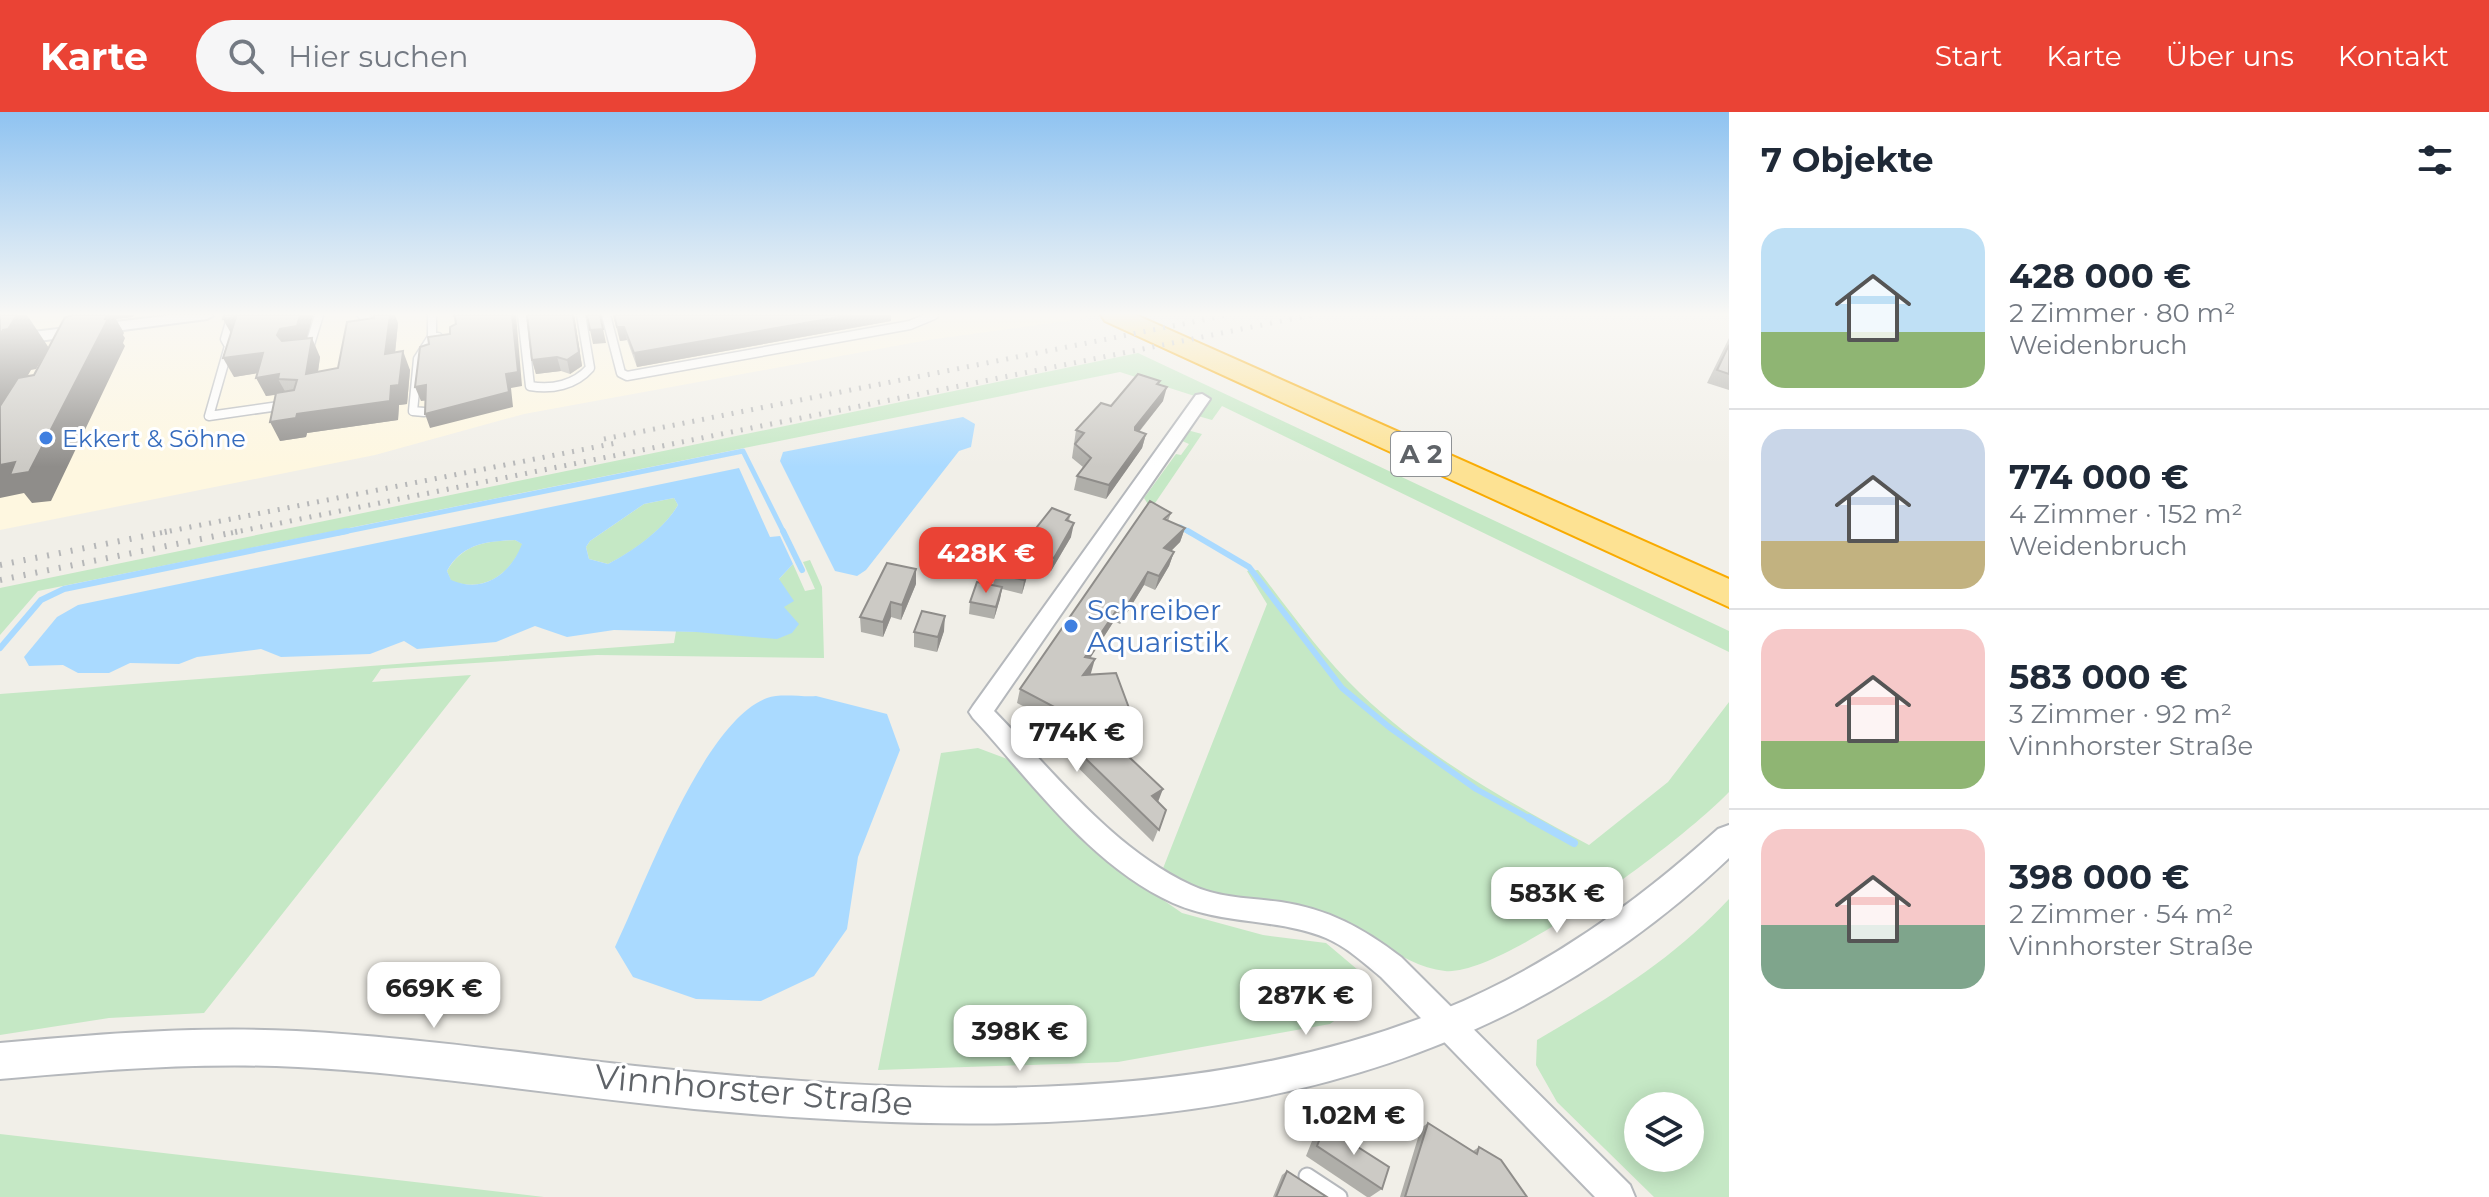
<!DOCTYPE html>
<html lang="de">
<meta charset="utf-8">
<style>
:root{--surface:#fff;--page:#f6f6f7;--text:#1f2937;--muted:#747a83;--line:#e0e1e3;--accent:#ea4335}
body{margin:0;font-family:Montserrat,sans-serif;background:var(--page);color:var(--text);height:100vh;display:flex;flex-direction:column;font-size:30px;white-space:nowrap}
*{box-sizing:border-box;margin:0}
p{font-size:26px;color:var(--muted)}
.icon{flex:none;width:44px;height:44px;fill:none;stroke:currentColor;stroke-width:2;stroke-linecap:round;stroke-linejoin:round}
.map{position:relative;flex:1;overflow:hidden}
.panel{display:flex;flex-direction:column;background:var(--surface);width:760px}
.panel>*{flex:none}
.tools{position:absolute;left:1624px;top:980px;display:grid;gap:16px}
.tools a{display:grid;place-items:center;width:80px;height:80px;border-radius:50%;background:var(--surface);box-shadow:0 4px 20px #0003;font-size:40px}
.price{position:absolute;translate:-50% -68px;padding:0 18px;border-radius:16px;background:#fff;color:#222;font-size:26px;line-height:52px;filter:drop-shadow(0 2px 4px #0008)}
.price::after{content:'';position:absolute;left:50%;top:48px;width:24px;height:18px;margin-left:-12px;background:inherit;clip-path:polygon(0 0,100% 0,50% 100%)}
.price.current{background:var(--accent);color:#fff}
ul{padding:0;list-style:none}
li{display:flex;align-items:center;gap:24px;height:200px;padding:0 32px}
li+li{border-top:2px solid var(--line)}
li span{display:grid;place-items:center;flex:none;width:224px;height:160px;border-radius:24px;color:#555}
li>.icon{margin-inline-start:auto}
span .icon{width:96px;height:96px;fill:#fffc;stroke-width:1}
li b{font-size:34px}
h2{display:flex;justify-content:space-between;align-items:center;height:96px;padding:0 32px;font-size:34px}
header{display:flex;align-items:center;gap:48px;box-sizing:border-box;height:112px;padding:0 40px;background:var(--accent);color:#fff}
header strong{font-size:38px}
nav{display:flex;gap:44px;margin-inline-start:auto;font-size:28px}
.search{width:560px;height:72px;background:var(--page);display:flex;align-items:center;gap:20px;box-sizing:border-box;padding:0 28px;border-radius:44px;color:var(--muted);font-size:30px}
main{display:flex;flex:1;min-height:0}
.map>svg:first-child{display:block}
.commercial{fill:#fef7e0}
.green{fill:#c5e8c5;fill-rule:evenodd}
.water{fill:#aadaff;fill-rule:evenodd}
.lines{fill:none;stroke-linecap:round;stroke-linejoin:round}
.stream-far2{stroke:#aadaff;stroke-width:5}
.stream-far1{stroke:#aadaff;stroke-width:6}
.stream{stroke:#aadaff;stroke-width:8}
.service-far1-casing{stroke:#b5b8bc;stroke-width:11}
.service-casing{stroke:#b5b8bc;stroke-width:19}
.minor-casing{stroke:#b5b8bc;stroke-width:4}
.tertiary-casing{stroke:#b5b8bc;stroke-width:4}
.motorway-casing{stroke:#f9ab00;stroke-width:4}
.service-far1{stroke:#fff;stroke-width:8}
.service{stroke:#fff;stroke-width:15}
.minor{fill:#fff;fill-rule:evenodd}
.tertiary{fill:#fff;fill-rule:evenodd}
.motorway{fill:#fde293;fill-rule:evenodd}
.rail-far1{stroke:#b6b7b8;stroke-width:5;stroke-dasharray:2 8;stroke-linecap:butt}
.rail{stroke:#b6b7b8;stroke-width:6;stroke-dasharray:2 10;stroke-linecap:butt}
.wall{fill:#afaea9}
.shaded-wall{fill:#8f8d8a}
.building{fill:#cccac5;stroke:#8f8d8a;stroke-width:2}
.shop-dot{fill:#3f7fe0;stroke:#fff;stroke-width:3}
.labels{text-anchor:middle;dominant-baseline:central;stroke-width:6;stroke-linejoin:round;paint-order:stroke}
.far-shop-label{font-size:24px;fill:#366cbe;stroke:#fff;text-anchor:start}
.shield{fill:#fff;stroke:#8f9295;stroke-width:2}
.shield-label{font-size:26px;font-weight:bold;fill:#5f6368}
.shop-label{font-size:28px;fill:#366cbe;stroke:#fff;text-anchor:start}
.near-street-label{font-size:34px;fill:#5f6368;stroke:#fff}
</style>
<header>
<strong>Karte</strong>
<div class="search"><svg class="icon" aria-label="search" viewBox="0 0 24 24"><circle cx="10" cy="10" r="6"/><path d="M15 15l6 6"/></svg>Hier suchen</div>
<nav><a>Start</a><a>Karte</a><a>Über uns</a><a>Kontakt</a></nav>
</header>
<main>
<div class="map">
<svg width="1729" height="1085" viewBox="0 0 1729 1085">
<rect width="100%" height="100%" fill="#f1efe8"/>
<path class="commercial" d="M0,203H1082L1089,206L928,228L524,302L375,343L0,418Z"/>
<g class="green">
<path d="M1138,241L1729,519V540L1222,294L1212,308L1198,304L1207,288L1120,260L38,479L0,523V476Z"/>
<path d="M1187,318L1202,322L1151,397L1144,386L1176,342L1181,343L1189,332L1180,328Z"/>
<path d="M674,386L678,393C663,418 634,439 608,452L589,447L586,435L590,429L644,392Z"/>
<path d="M515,428L523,432C510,463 483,481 451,469L447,459C462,432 486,429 515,428Z"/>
<path d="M810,448L822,475L824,546L597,543L381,557L372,570L471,563L204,901L109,906L0,923V582L674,531L676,519L696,520L783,495L779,467L793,452L805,479L815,477L803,450Z"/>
<path d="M1258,458C1290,499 1322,545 1360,581C1428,646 1507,689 1589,733L1668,670L1729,590V680C1688,724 1502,865 1445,859C1396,853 1360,810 1314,797C1279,788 1241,790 1206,780C1191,776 1176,766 1162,759L1267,492L1247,459Z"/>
<path d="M978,636L1018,651L1111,752L1182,801L1263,823L1326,831L1358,858L1366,886L1330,912L1118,950L878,958L941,641Z"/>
<path d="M1729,787V1085H1654L1557,990L1536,953L1537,928C1607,887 1674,847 1729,787ZM1690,994V1046H1638V994Z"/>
<path d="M0,1022L544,1085H0Z"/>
</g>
<g class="water">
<path d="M963,305L975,312L971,335L959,339L866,458L857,464L835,459L780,349L783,340Z"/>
<path d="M739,356L770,425L780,424L793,452L779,467L794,489L784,495L799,512L792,521L777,527L696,520L614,518L567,525L535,514L496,530L417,537L404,529L370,542L281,545L261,537L197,545L179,552L130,551L109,561H78L63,553L29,554L24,545L57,505L78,493ZM674,386L678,393C663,418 633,439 608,452L589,447L586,435L590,429L644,392ZM515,428L522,432C510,463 483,482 451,468L447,459C461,432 487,429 515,428Z"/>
<path d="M816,584L887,602L900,638L858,745L847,817L814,864L761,889L696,887L633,865L615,835C645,773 703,610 767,586C780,581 801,585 816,584Z"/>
</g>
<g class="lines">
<g class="stream-far2">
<path d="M1180,415L1191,421"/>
<path d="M338,421L743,339L784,421"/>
</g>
<g class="stream-far1">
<path d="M783,419L802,458"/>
<path d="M1188,419L1249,455L1342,576L1389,615L1476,677L1532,708"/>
<path d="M0,536L41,488L64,477L347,419"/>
</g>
<path class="stream" d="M1529,706L1574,731"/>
<g class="service-far1-casing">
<g id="service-far1">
<path d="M232,203L225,227L229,234L209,304L286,293"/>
<path d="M362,203L370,209V219"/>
<path d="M432,203V225H438"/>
<path d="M522,203L530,274C552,278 575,273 590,256L581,203"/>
<path d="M606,203L621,261L627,264L910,213L934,203"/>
<path d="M308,239L319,203"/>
<path d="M424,300L413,299L418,247L432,225"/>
</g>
</g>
<g class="service-casing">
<path id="service" d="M1307,1064L1339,1085"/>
</g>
<g class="minor-casing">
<g id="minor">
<path d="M173,203H214L207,207L0,234V224Z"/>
<path d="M1202,282L1210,287L994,599C1054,660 1112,736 1191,773C1218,786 1251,786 1281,790C1328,797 1363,816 1401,845L1630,1073L1635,1085H1595L1381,865C1364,851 1347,835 1326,826C1278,806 1222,813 1173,791C1091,754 1032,670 973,606L969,600L973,594L1196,283Z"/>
</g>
</g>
<g class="tertiary-casing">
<path id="tertiary" d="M1729,713V746C1437,1023 1072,1032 694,997C562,984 430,962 298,955C198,950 100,958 0,967V931C99,922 196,914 296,919C409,925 522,941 635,954C899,982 1190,1000 1442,898C1546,856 1636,791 1718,717Z"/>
</g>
<g class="motorway-casing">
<path id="motorway" d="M1101,203H1136L1729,467V495L1105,209Z"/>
</g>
<use href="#service-far1" class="service-far1"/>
<use href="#service" class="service"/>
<use href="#minor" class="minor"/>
<use href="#tertiary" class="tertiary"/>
<use href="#motorway" class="motorway"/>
<g class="rail-far1">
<path d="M604,327L1228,203"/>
<path d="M160,421L616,331"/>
<path d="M231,421L1311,203"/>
</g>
<g class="rail">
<path d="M0,453L170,419"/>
<path d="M0,468L240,419"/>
</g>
</g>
<g class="wall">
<path d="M313,203L307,227L320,245L318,260L338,256L398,211L395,241L410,258L407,292L399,293L398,308L307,321L306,325L280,329L275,283L266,284L257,261L234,265L231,222Z"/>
<path d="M527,203H574L582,254L570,262L561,259L536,262L532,248Z"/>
<path d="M613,203H891V209L637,255L627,228L620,229Z"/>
<path d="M1729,226V278L1707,271Z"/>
<path d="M1160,269L1159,273L1163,289L1139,320L1146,322L1142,336L1106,387L1074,378L1077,364L1083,355L1072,346L1076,318L1111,294Z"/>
<path d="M1171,401L1168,409L1185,416L1180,430L1171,439L1174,440L1169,454L1155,478L1144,473L1120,512L1114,509L1090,546L1091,561L1090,563L1129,596L1124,610L1085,613L1166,698L1153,730L1043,621L1046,608L1048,607L1017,591L1020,577Z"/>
<path d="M1070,403L1069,410L1071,425L1051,459L1030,454L1022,482L1002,477L1000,487L994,507L969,502L970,490L993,473L995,462L1021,435Z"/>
<path d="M916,472L901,508L891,505L883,525L861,520L860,505Z"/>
<path d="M944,519L937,540L914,535V520Z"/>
<path d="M1428,1011L1473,1039L1479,1035L1527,1085H1400L1421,1016Z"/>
<path d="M1325,1014L1382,1077L1370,1085H1367L1306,1044L1314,1024Z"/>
<path d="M1287,1059L1327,1085H1273L1282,1063Z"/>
</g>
<g class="shaded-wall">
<path d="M17,203H27L49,236L36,257L31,258L3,307H0V223Z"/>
<path d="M106,203H134L133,205L116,207L124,221L123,223L125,226L123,231L125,234L51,389L32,391L24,381L0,386V353L105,207Z"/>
<path d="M300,203H313L305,232L286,241L277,223L280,217Z"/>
<path d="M390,203H395L398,211L393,261L385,242Z"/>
<path d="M512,203H516L522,274L511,276L513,295L430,316L425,302L506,262Z"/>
<path d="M573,203H574L582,254L570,262L567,248Z"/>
<path d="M851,203H891V209L637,255L634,241Z"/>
<path d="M236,205L233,225L223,207Z"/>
<path d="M617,215H624L627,228L620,229Z"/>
<path d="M603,217L606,231L593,232L590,218Z"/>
<path d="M312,226L320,245L315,280L306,262Z"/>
<path d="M403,239L410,258L407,292L399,293L398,308L307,321L306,325L280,329L270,310L391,274Z"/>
<path d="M263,241L272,259L234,265L223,246Z"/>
<path d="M557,245L561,259L536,262L532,248Z"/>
<path d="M279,262L278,267L286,281L266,284L256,266Z"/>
<path d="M426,273L432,288L421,289L415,275Z"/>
<path d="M1167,275L1163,289L1132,328L1135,315Z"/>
<path d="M1146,322L1142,336L1106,387L1109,373Z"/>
<path d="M1074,411L1071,425L1051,459L1054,446Z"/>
<path d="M1185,416L1180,430L1160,450L1164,436Z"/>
<path d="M1032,440L1030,454L1022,482L1024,468Z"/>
<path d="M1174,440L1169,454L1155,478L1159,464Z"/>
<path d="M916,457V472L901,508L902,493Z"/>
<path d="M1148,460L1144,473L1120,512L1124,498Z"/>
<path d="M1002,475L1000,487L994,507L996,495Z"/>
<path d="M891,490V505L883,525V510Z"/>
<path d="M1118,496L1114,509L1082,559L1085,545Z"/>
<path d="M945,504L944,519L937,540L938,525Z"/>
<path d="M1095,547L1091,561L1079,577L1083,563Z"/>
<path d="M1163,677L1158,690L1152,684Z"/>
</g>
<g class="building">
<path d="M0,203H17L8,217L3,218L0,223Z"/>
<path d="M73,203H107L105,207H108L29,360L10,363L15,350L0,353V294L18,266L34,263L65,205Z"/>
<path d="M224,203H300L297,214L280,217L277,223L282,229L312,226L306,262L338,256L347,210L374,206V203H390L385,242L403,239L399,273L391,274L390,289L297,302L296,306L270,310L276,281L294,278L297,268L278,267L279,262L256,266L263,241L223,246L236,205L223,207Z"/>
<path d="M453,203H512L518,260L506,262L509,280L425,302L426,273L415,275L420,235L429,232L428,225L450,222V215L456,212L455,205Z"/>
<path d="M527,203H573L579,240L567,248L557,245L532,248Z"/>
<path d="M587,203H600L603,217L590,218Z"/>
<path d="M614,203H851L634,241L624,215H617Z"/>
<path d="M1729,233V262L1717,258Z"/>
<path d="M1138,262L1160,269L1157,272L1167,275L1135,315V318L1146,322L1109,373L1077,364L1091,346L1075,332L1084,321L1076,318L1101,291L1111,294Z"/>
<path d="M1150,389L1171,401L1164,407L1185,416L1164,436L1174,440L1159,464L1148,460L1124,498L1118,496L1085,545L1095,547L1083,563L1116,561L1129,596L1072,600L1105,631L1111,628L1163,677L1152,684L1166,698L1159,718L1046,608L1062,599L1020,577Z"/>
<path d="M1052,396L1070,403L1066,408L1074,411L1054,446L1032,440L1024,468L995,462L1005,429L1021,435Z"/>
<path d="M887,451L916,457L902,493L891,490L883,510L860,505Z"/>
<path d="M977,470L1002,475L996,495L970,490Z"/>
<path d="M922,499L945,504L938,525L914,520Z"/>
<path d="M1428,1011L1477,1042L1479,1035L1501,1048L1527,1085H1405Z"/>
<path d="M1325,1014L1389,1055L1382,1077L1317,1034Z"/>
<path d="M1287,1059L1327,1085H1276Z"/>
</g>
<linearGradient id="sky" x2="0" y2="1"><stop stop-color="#8fc3f1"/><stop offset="0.57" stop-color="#f9f8f5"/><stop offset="1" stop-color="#f9f8f5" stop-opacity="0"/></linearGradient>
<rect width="1729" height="355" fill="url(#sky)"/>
<g class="shop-dot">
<circle cx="46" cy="326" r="8"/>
<circle cx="1071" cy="514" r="8"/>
</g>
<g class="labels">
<g class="far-shop-label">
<text x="62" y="326">Ekkert &amp; Söhne</text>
</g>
<rect class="shield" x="1391" y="320" width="60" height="44" rx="6"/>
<g class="shield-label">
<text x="1421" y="342">A 2</text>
</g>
<g class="shop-label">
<text x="1087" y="498">Schreiber<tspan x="1087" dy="32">Aquaristik</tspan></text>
</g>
<g class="near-street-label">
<text transform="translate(754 978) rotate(5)">Vinnhorster Straße</text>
</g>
</g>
</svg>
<div class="tools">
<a><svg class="icon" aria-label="layers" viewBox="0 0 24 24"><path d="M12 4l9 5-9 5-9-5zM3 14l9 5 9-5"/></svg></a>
</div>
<b class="price current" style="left:986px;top:483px">428K €</b>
<b class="price" style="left:1077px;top:662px">774K €</b>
<b class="price" style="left:1557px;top:823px">583K €</b>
<b class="price" style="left:434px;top:918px">669K €</b>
<b class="price" style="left:1306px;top:925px">287K €</b>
<b class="price" style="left:1020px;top:961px">398K €</b>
<b class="price" style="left:1354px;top:1045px">1.02M €</b>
</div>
<section class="panel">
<h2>7 Objekte<svg class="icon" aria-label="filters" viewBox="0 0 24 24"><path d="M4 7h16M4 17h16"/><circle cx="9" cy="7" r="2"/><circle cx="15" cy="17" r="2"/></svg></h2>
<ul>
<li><span style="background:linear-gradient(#bfe0f5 65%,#8fb573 0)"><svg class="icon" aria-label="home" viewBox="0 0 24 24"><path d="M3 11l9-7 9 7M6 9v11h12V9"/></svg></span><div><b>428 000 €</b><p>2 Zimmer · 80 m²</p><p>Weidenbruch</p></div></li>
<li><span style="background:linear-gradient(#c9d6e8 70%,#c2b280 0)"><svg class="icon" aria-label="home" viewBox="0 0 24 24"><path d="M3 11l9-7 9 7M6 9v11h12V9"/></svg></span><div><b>774 000 €</b><p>4 Zimmer · 152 m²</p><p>Weidenbruch</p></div></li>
<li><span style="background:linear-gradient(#f6c9c9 70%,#8fb573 0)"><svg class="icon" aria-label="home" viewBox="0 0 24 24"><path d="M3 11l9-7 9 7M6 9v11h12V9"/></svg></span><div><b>583 000 €</b><p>3 Zimmer · 92 m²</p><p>Vinnhorster Straße</p></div></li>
<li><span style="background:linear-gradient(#f6c9c9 60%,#7fa58c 0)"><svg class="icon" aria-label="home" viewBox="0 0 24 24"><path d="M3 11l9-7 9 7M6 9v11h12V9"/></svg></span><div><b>398 000 €</b><p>2 Zimmer · 54 m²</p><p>Vinnhorster Straße</p></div></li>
</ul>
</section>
</main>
